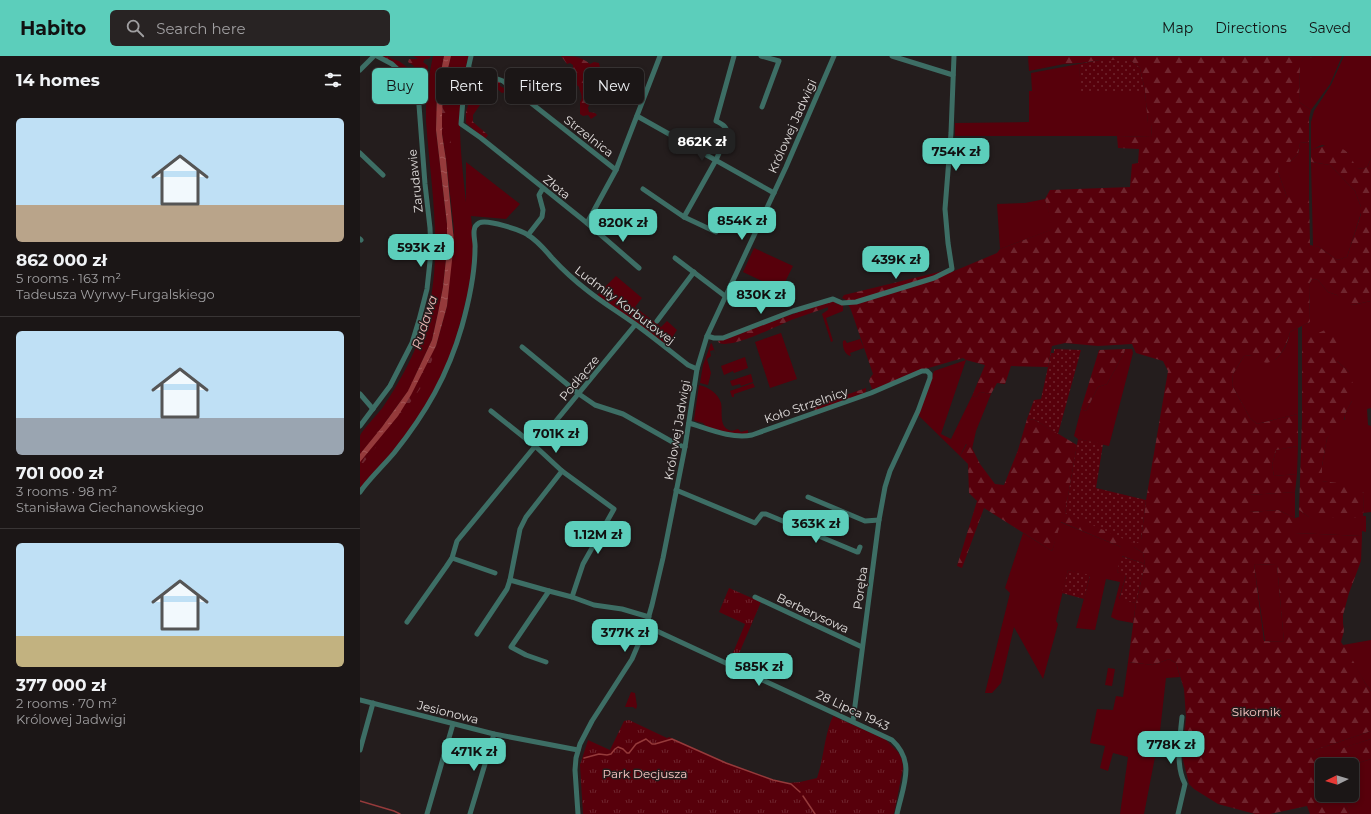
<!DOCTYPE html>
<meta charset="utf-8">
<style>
:root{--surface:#1b1616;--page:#282323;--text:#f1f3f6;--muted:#a09fa1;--line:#393535;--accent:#5ccebb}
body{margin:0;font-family:Montserrat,sans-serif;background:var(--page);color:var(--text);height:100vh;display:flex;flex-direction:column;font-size:15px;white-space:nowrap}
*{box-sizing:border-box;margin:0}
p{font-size:13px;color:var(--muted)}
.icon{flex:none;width:22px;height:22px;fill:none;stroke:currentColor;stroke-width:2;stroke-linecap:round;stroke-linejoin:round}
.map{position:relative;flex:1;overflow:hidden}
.drawer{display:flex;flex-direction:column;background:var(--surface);width:360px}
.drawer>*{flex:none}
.guide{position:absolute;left:12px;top:12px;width:380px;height:36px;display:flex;gap:8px}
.needle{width:26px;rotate:265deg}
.tools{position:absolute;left:955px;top:702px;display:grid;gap:8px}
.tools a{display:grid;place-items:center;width:44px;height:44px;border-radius:6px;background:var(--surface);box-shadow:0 2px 6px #0003,0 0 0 1px var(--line);font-size:20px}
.price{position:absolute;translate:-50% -34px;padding:0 9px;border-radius:8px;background:var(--accent);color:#111;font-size:13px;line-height:26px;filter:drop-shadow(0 1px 2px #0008)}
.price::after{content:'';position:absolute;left:50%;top:24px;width:12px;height:9px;margin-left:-6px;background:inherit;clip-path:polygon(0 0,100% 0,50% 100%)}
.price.current{background:#222;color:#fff}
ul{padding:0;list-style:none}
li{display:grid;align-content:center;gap:8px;height:212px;padding:0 16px}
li+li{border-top:1px solid var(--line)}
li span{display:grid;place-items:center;height:124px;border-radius:6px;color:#555}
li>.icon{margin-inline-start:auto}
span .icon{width:72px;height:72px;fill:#fffc;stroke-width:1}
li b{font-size:17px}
h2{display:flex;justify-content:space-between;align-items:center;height:48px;padding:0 16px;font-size:17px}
.pill{padding:0 14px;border-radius:6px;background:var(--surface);box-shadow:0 2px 6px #0003,0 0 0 1px var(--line);font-size:14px;line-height:36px}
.pill.current{background:var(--accent);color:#111}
header{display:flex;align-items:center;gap:24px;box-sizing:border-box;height:56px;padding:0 20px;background:var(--accent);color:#111}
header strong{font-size:19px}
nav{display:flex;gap:22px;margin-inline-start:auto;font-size:14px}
.search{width:280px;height:36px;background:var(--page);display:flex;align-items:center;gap:10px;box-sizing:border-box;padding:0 14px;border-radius:6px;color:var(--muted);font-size:15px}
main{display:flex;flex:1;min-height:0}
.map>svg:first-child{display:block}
.grass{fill:#57000b}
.forest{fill:url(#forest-firs);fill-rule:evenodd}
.park{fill:url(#park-tufts)}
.garden{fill:url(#garden-dots)}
.water{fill:url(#water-ripples)}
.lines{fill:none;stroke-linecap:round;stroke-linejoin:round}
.stream{stroke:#953a3b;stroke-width:1.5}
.minor{stroke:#3d6e65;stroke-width:5}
.labels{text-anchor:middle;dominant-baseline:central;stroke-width:3;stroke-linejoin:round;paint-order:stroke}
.street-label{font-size:12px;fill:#e1dddc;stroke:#241d1d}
.park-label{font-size:12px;fill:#fcc7c4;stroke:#241d1d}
.water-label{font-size:13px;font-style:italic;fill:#f1bcb9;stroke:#241d1d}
</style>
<header>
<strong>Habito</strong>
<div class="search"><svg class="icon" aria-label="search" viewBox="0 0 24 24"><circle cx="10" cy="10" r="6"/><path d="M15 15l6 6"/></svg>Search here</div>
<nav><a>Map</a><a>Directions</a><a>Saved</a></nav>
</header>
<main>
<section class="drawer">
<h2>14 homes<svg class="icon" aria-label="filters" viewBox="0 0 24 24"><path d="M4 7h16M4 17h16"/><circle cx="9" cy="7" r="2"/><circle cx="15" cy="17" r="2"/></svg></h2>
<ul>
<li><span style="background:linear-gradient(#bfe0f5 70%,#b9a48a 0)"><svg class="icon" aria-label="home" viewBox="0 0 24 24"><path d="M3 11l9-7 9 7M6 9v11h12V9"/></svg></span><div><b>862 000 zł</b><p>5 rooms · 163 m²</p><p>Tadeusza Wyrwy-Furgalskiego</p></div></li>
<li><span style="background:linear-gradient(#bfe0f5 70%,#9aa5b1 0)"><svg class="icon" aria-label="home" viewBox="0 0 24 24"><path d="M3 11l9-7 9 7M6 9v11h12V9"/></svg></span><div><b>701 000 zł</b><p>3 rooms · 98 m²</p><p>Stanisława Ciechanowskiego</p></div></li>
<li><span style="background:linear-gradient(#bfe0f5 75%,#c2b280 0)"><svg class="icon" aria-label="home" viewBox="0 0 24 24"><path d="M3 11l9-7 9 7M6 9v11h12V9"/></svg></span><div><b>377 000 zł</b><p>2 rooms · 70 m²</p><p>Królowej Jadwigi</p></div></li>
</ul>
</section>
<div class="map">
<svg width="1011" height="758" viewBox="0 0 1011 758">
<defs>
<pattern id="forest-firs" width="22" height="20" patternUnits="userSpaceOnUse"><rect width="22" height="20" fill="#57000b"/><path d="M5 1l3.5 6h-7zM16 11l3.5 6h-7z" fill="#6f252e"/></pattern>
<pattern id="park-tufts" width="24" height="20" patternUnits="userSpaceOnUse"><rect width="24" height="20" fill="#57000b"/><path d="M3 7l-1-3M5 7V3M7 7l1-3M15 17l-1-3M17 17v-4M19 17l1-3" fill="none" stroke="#6f252e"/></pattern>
<pattern id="garden-dots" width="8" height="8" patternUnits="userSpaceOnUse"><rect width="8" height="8" fill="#57000b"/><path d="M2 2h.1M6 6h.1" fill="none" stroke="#6f252e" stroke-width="1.8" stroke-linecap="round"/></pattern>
<pattern id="water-ripples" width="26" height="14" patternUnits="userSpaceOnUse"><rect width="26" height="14" fill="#953a3b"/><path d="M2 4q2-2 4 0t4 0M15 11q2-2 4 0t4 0" fill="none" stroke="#a45657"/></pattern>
</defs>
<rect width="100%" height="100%" fill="#241d1d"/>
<g class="grass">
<path d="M73,0H84L77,36L76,74L87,168V194L83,231L78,257L72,284L48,335L22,371L0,398C0,393 0,384 0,380C2,374 18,358 23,351C39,327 52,303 62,276C86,207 71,135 66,65V37L68,34L70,15Z"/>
<path d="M91,0H109C94,45 101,100 106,146V106L160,148L146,163L111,160L114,190L109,233L99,271L87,314L60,358L42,384L0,435V406L18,385L76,290L87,250L94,173L86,104L82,78V60L83,33Z"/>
<path d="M668,0H704V8L669,15Z"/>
<path d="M956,0H982L970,28L951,54L939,46L940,7L945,2L956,1Z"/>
<path d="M984,0H1011V102L1008,110L1003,113L996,112L987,96L962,89L951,94V66L954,55L971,29Z"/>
<path d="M719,8L721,35H785L788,67L791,68L792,81L757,80H595V67L669,66V35H672L671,17Z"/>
<path d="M949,86V141H927L918,116V106H930L938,98L940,87Z"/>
<path d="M951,106L970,109L995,135L1001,151V157L987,201L977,204L959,191L953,190Z"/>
<path d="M685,143L694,173L640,193L637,148L665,147Z"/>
<path d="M394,192L433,210L421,234L383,216Z"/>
<path d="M256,220L282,242L275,251L301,271L307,265L317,274L308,288L307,289L237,239Z"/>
<path d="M952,223L958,224L968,236L977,239L992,249L1011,245V352L1007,353L1008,369L1011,370V456L1003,457L1004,437L974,427L962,425V410L967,382L985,363L984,360L992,345L989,316L977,305L945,283H942V270L950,266L949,228Z"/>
<path d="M477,248L483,249V255L466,262L473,285L471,286L462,258L468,254V251Z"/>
<path d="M938,272V358L897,368L890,362L872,329L873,318L884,300L893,299L915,304C924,296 928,287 930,276Z"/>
<path d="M421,277L437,323L410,332L395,286Z"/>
<path d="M500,283L504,292L490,297L491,300C485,300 482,290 483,285L485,284L487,287Z"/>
<path d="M351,287L352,288L356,299L354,294L350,295L351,300L347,303L351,317L348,329L340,327L343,309Z"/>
<path d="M765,293H772L773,297L749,390L718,383L714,380L721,353L726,355L738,331L747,328L764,297Z"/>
<path d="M385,301L388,312L374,317L373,315L364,319L361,310Z"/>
<path d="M606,304L581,378L591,383L612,340L616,341L620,336L631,338L616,375L612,393L606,388L600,400L558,359L574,315Z"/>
<path d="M391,318L393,326L381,330L380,328L372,330L370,325Z"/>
<path d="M393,327L395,331L374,338V341H372L370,335Z"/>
<path d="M339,329C348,331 358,337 361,347C363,357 358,372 372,375L378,373L381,376L388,374V378C376,378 350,377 343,367L335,365L334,364Z"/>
<path d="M938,390L937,418L914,420L912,409L916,394Z"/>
<path d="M935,436V462L939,461V454L949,461L1006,460V476L1002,475V480L935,477V462L918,454L889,456L888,439Z"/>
<path d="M700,466L761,491H774L783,497L785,508L762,500L757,516L766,519L759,543L776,547L773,567L757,564L751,561L760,526L746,523L735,574L716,572L730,520L708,514L696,565L698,568L683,623L654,571L641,627L632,637H625L650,537L645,532L663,477L692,495Z"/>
<path d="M894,508L917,509L924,586L905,585Z"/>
<path d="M1011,584V635L1005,627L983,589Z"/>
<path d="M809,603L816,607L820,621L806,622L800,675L784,758H760L768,701L753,697L748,715L740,712L745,690L730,687L737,653L753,654L756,640L763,641L768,606L793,609Z"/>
<path d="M748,612L755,613L752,630L745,629Z"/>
<path d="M271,636L275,637L277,650L276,653L273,651H265Z"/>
<path d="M1011,675V683L953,702L955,694Z"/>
<path d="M1011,703V758H990L982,739H992V709Z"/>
</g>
<g class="forest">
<path d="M22,0H28L32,3L39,5L52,15L54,10L48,6L49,3H58L53,0H71L69,3H65L63,6L68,10L67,19L64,25C54,26 51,24 46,17L40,15Z"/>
<path d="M201,0C214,0 220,0 230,8L234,6L239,7L240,12L238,16L241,23L236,31L237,39L234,43V49H229L228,52L229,56L235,57L237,59L231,63L228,59L223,60L220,58V46C224,41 220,37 219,31C216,28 212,25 212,20H216L213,14V9L210,7L207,8Z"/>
<path d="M704,0H956V1L945,2L940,8L939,46L951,54L949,62V86L940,87L938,98L930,106H919L918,116L927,141H949L950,189L959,191L977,204L987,201L1001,158V151L995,135L970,109L951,106V94C962,89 977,87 987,96C991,100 994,108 997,112L1003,113L1008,110L1011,102V245L992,249L984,247L977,239L968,236L958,224L952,223L949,228L950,266L930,276C928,287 918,311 903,306C899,305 896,302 893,299L884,300L873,318L872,329L890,362L897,368L938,358V390L916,394L912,409L914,420L937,418L935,436L889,439V456L918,454L935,462V477L1002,480L1001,505L989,537L983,559V567L984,575L981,586L990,599L1005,627L1011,635V675L955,694L954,701L1011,683V703L992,709H962V739H982L990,758H950L947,750L910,758H895L858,748L834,733L829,728L822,700L826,661L824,633L816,607L809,603L793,609L768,606L776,547L785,508L783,497L774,491H761L701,466L692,495L624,452L602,512L597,510L617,445L609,437L608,408L600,400L607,388L612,392L620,408L635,428L644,429L658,394L667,363L675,364L717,389L705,457L781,484L786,444L808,315L803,305L776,297L772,288L738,290L705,287L692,290L688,311L651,310L645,328L637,327L631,338L620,336L616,341L612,340L625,309L606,304L603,302L565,313L516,334L512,333L509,325L510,322L513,318L491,254L486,244L482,242L484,239L583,215L587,218L637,197L640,193L693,173L685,143L690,134L770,131L772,108L778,107L779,93L758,92L757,80L792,81L791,68H788L785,35L780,12L770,4H740L721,7L704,8ZM894,508L917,509L924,586L904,585Z"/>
<path d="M112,18L121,19L134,24V26H140V30L146,33V36L142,37C137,33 132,28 126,30L121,28L117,31L114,38L115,39L120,35L121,33L125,32L129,39L134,37L137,38L134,44V48L127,49L125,46L126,41H123L119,45L120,49L113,59V66L128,79L125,83L106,67V56L108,50C102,40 107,30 110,20Z"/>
<path d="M85,30L89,31L90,36L88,38L91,43L89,46H85L83,41L77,46L75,45L74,43L77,34H78Z"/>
<path d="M84,49L89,57V68L96,69L97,75L90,80L91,88L95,91V92L90,97L84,90V82L86,77L84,73H82L80,70L83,66L82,62H77L74,57Z"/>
<path d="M472,244L477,248C463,253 448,258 434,263C418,269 373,293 359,287L358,285Z"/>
<path d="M967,273H974L978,277L977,305L989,316L993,328L992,345L984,360V368L967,382L962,410V425L994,429L995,432L1004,437L1003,462L949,461L939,454L942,364V283H945Z"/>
<path d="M765,293L764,297L747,328L738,331L726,355L721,353L739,294Z"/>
<path d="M68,295L75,297L60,333L41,359L37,355Z"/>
<path d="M506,332V335L504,339L455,356L454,350Z"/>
<path d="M29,362L34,369L0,411V397Z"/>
</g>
<g class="park">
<path d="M369,532L401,546L375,607L370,604L385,568L359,556Z"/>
<path d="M473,660L525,683L538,696L542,703L543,712L534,758H223L220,709L228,684L250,694L264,665L269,664L307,682L309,681L359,704L413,724L427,727L440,726L457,722C464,702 464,680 473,660Z"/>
</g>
<g class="garden">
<path d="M740,4H770L780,12L785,35H720L719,8Z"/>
<path d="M694,293L721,294L698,378L675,364L667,363L674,344L681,343L691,297H694Z"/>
<path d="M718,383L743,388L736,432L786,444L781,484L775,488L705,457Z"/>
<path d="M761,500L785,508L776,547L759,544L766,520L757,516Z"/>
<path d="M708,514L730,519L724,543L702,537Z"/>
</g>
<path class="water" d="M84,0H91L83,33L82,60V78L86,104L94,186L87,250L76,290L51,339L38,360L0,406V398L22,371L48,335L72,284L78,257L83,231L87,194V168L76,74L77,36Z"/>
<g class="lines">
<g class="stream">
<path d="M224,702L239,698L247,699L251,698L255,693L258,691L263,693L267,697H269L276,688L286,683L292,688H295L312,683L366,707L413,724L431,728L440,736"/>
<path d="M443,740L455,758"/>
<path d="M0,745L34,755L40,758"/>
</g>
<g class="minor">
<path d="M111,0L104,31L101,68L121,82L227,167L279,212"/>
<path d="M401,0L419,5L402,51"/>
<path d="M532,0L593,19"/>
<path d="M108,12L143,25L256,114"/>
<path d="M0,14L14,0"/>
<path d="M277,60L414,137"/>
<path d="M0,97L23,119"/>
<path d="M283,133L324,161L356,176"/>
<path d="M324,161L356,104L367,79C368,71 362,68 356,65L374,0"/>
<path d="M227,167L256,114L300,0"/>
<path d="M168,179L182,161L183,154L179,139L183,132"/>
<path d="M0,183L1,184"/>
<path d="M315,202L365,240"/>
<path d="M297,265L334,216"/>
<path d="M347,280L354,282H363L433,255L473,243L482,247L496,246L574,222L592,213L588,187L585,153L591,77L594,0"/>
<path d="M162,291L219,338L235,349L263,358L316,388L325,391"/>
<path d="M0,338L13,353"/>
<path d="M131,355L175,390L202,415L254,453L223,508L212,541"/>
<path d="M329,367C349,373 371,383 392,379L511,337L562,315H567L570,318V322L558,355L530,415L525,431L519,464L493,665"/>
<path d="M0,370L30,330L52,287L59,264L67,233L71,196L70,172L65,128L58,36L44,19L32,8L17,0"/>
<path d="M316,434L395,467L402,458H406L497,496H498L500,491"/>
<path d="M0,436C10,422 23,410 34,397C66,357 88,319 102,270C109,245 115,219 115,192C116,185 110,172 119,167C127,163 161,174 168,179C178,185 185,194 192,202C203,214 215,225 228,235C243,247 260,257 275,268C293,281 310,295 328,309L337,313"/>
<path d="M448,441L505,465L519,464"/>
<path d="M92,502L135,517"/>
<path d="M150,524L189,535"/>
<path d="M395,541L502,591"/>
<path d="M47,566L86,511L92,502L97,485L275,269"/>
<path d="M286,570L532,684C556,706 543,730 537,758"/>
<path d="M117,578L147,533L150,524L160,473L166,461L202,415"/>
<path d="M186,606L166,599L151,591L189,535L212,541L234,549L262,553L289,561"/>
<path d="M0,644L134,678L218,694"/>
<path d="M0,694L13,647"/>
<path d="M67,758L93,668"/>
<path d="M110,758L134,678"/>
<path d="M218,758L215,714L216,702L220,688L232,665L272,603L286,570L292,549L303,502L325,391L337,313L347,280L426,111L474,0"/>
<path d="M818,758L825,728C815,709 820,682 822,661"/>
</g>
</g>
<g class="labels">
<g class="street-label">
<text transform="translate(432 70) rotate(-66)">Królowej Jadwigi</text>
<text transform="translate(229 80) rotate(38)">Strzelnica</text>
<text transform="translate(55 125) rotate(-96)">Zarudawie</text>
<text transform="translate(197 131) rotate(39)">Złota</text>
<text transform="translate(265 249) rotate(37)">Ludmiły Korbutowej</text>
<text transform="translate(219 322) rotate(-50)">Podłącze</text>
<text transform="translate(446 349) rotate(-19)">Koło Strzelnicy</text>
<text transform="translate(317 374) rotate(-80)">Królowej Jadwigi</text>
<text transform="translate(500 532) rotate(-82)">Poręba</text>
<text transform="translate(453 557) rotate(25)">Berberysowa</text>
<text transform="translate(493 654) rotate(25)">28 Lipca 1943</text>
<text transform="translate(88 656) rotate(14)">Jesionowa</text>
</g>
<g class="park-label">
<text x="896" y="655">Sikornik</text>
<text x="285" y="717">Park Decjusza</text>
</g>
<g class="water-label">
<text transform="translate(64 266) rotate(-72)">Rudawa</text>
</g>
</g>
</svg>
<div class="tools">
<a><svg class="needle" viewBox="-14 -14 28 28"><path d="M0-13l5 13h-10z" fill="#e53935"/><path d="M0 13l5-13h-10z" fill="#a09fa1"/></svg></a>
</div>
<b class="price current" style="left:342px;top:106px">862K zł</b>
<b class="price" style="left:596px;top:116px">754K zł</b>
<b class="price" style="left:382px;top:185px">854K zł</b>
<b class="price" style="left:263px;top:187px">820K zł</b>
<b class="price" style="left:61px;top:212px">593K zł</b>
<b class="price" style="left:536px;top:224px">439K zł</b>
<b class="price" style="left:401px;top:259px">830K zł</b>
<b class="price" style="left:196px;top:398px">701K zł</b>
<b class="price" style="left:456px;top:488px">363K zł</b>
<b class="price" style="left:238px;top:499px">1.12M zł</b>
<b class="price" style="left:265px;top:597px">377K zł</b>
<b class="price" style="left:399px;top:631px">585K zł</b>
<b class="price" style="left:811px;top:709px">778K zł</b>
<b class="price" style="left:114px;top:716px">471K zł</b>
<div class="guide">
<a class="pill current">Buy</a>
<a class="pill">Rent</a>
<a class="pill">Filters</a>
<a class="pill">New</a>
</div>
</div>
</main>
